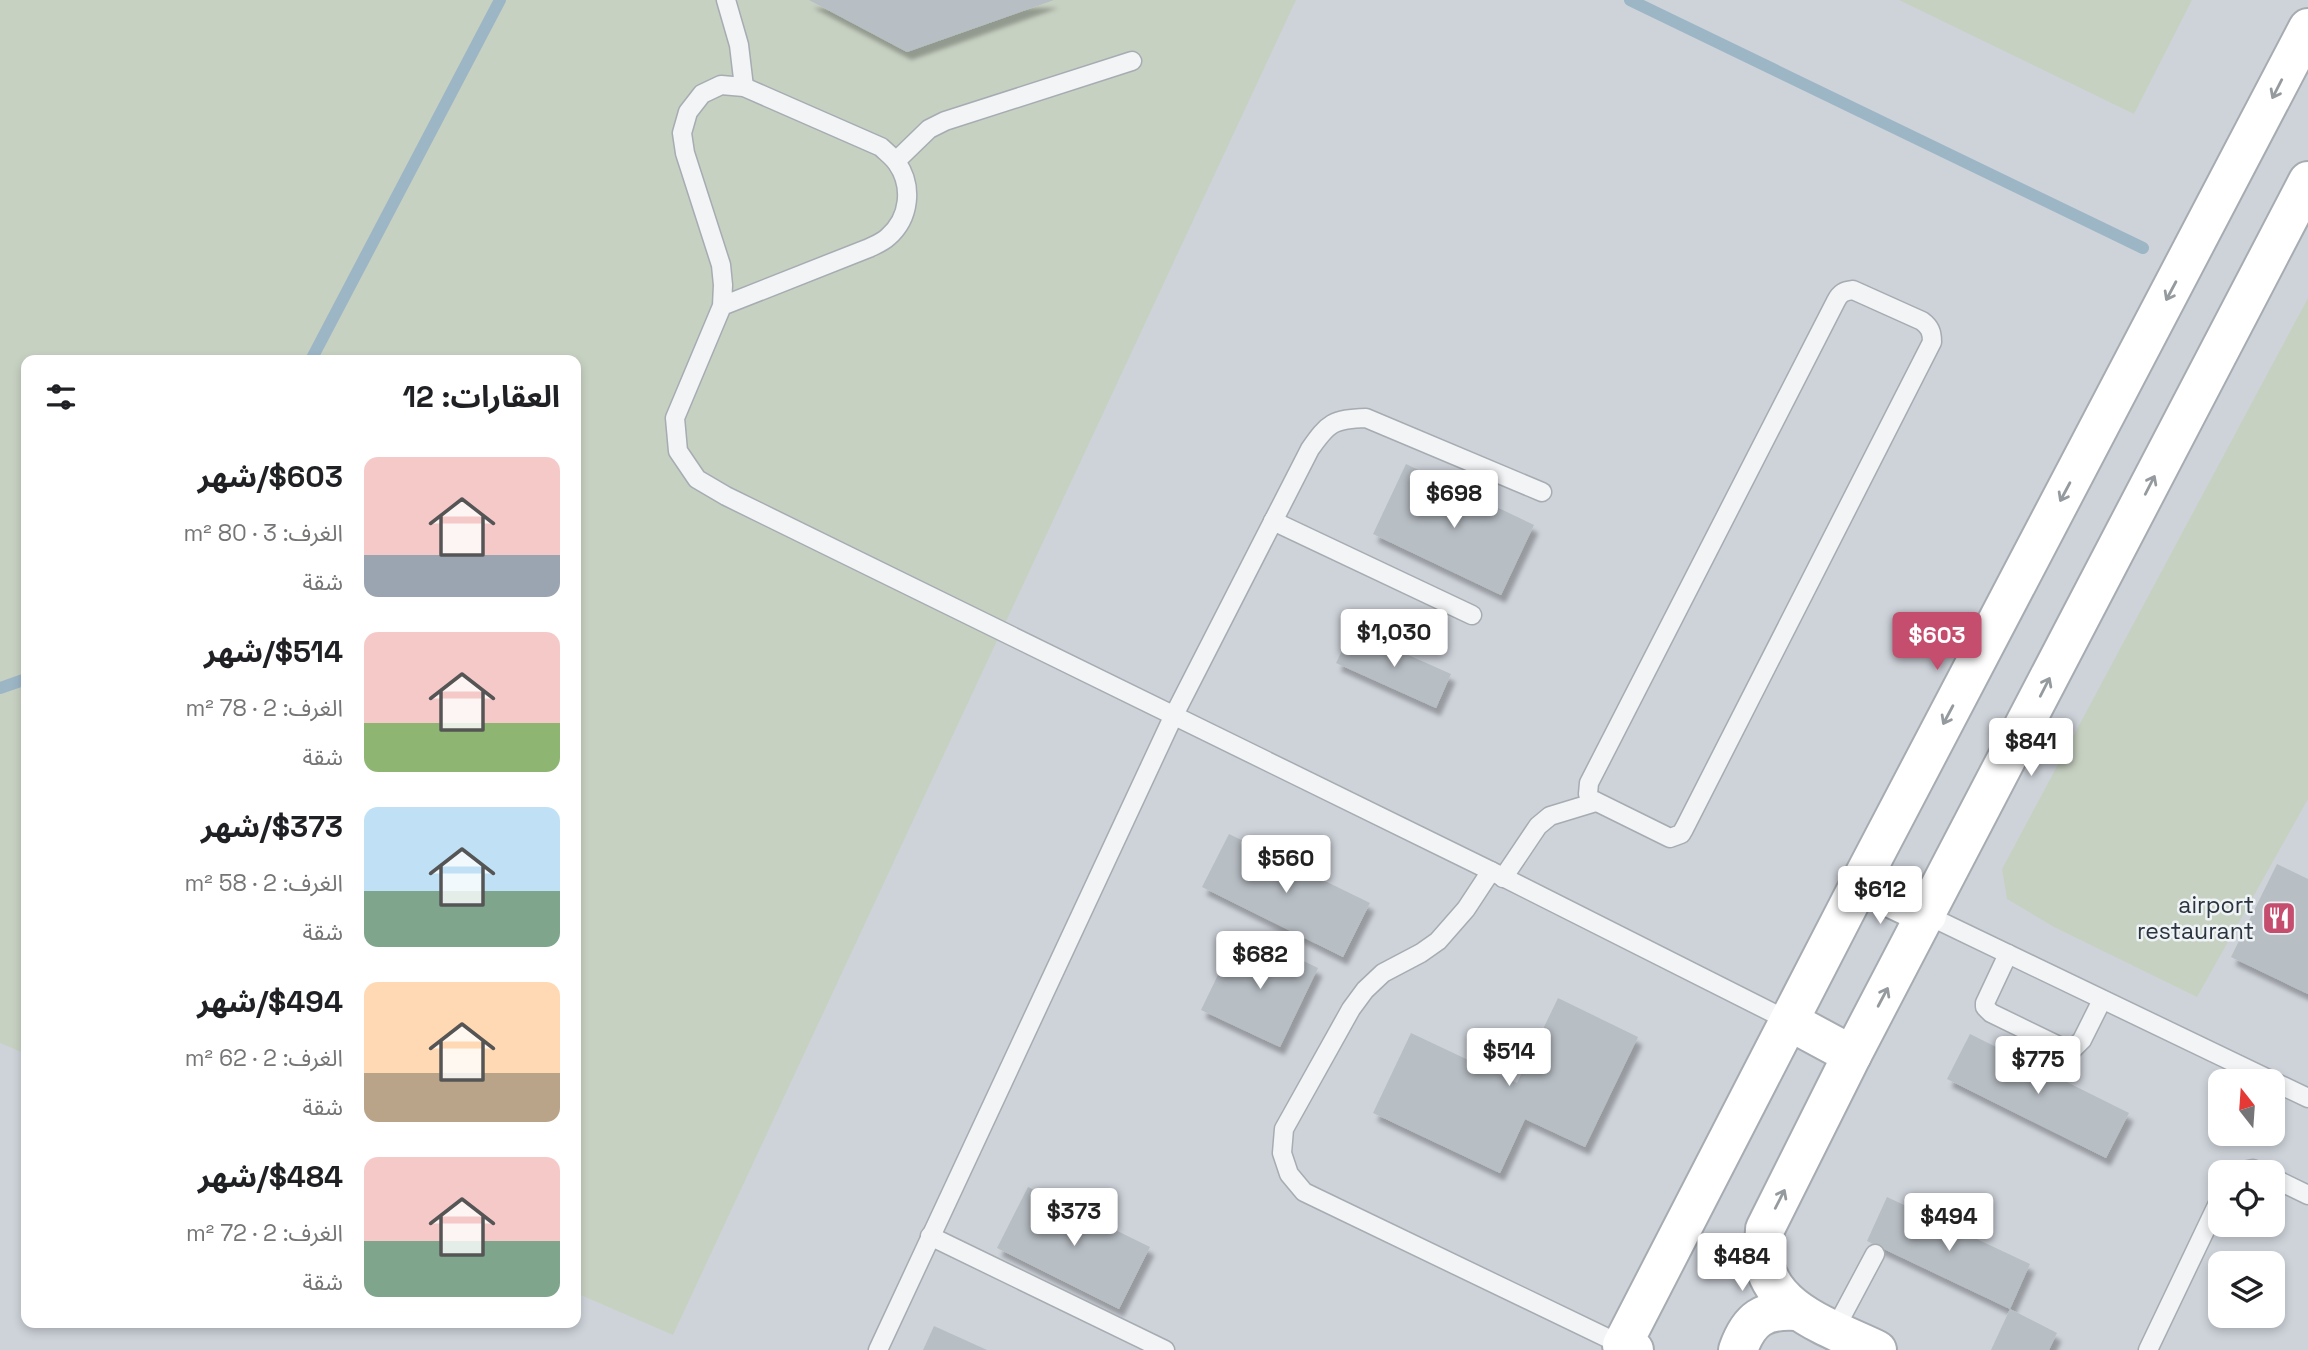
<!DOCTYPE html>
<html lang="ar">
<meta charset="utf-8">
<style>
:root{--surface:#fff;--page:#f6f6f6;--text:#202124;--muted:#757577;--accent:#c54d6d}
body{margin:0;font-family:"Space Grotesk","Noto Sans Arabic",sans-serif;background:var(--page);color:var(--text);direction:rtl;height:100vh;display:flex;flex-direction:column;font-size:26px;white-space:nowrap}
*{box-sizing:border-box;margin:0}
p{font-size:23px;color:var(--muted)}
.icon{flex:none;width:38px;height:38px;fill:none;stroke:currentColor;stroke-width:2;stroke-linecap:round;stroke-linejoin:round}
.map{position:relative;flex:1;overflow:hidden;direction:ltr}
.drawer{position:absolute;left:21px;top:355px;width:560px;height:973px;display:flex;flex-direction:column;background:var(--surface);border-radius:14px;box-shadow:0 4px 10px #0003;direction:rtl}
.drawer>*{flex:none}
.needle{width:46px;rotate:343deg}
.tools{position:absolute;left:2208px;top:1069px;display:grid;gap:14px}
.tools a{display:grid;place-items:center;width:77px;height:77px;border-radius:14px;background:var(--surface);box-shadow:0 4px 10px #0003;font-size:35px}
.price{position:absolute;translate:-50% -60px;padding:0 16px;border-radius:7px;background:#fff;color:#222;font-size:23px;line-height:46px;filter:drop-shadow(0 2px 4px #0008)}
.price::after{content:'';position:absolute;left:50%;top:42px;width:21px;height:16px;margin-left:-10px;background:inherit;clip-path:polygon(0 0,100% 0,50% 100%)}
.price.on{background:var(--accent);color:#fff}
ul{padding:0;list-style:none}
li{display:flex;align-items:center;gap:21px;height:175px;padding:0 21px}
li span{display:grid;place-items:center;flex:none;width:196px;height:140px;border-radius:14px;color:#555}
li>.icon{margin-inline-start:auto}
span .icon{width:84px;height:84px;fill:#fffc;stroke-width:1}
li b{font-size:30px}
h2{display:flex;justify-content:space-between;align-items:center;height:84px;padding:0 21px;font-size:30px}
.map>svg:first-child{display:block}
.built{fill:#ced3da;fill-rule:evenodd}
.green{fill:#c7d1c2}
.lines{fill:none;stroke-linecap:round;stroke-linejoin:round}
.stream{stroke:#9db6c6;stroke-width:12}
.building{fill:#b7bec4;filter:url(#shadow)}
.lane-casing{stroke:#a6acb2;stroke-width:21}
.secondary-casing{stroke:#a6acb2;stroke-width:42}
.lane{stroke:#f2f4f6;stroke-width:18}
.secondary{stroke:#fff;stroke-width:38}
.oneway{stroke:#949a9e}
.labels{text-anchor:middle;dominant-baseline:central;stroke-width:5;stroke-linejoin:round;paint-order:stroke}
.poi-label{font-size:23px;fill:#2a343e;stroke:#eff3f6;text-anchor:end}
</style>
<div class="map">
<svg width="2308" height="1350" viewBox="0 0 2308 1350">
<defs>
<filter id="shadow"><feDropShadow dx="4.5" dy="8" stdDeviation="2" flood-color="#0004"/></filter>
</defs>
<rect width="100%" height="100%" fill="#e0e4e8"/>
<path class="built" d="M0,0H2308V1350H0ZM26,360H576V1323H26ZM2221,1082H2273V1134H2221ZM2221,1172H2273V1225H2221ZM2221,1264H2273V1316H2221Z"/>
<g class="green">
<path d="M0,0H1296L673,1335L576,1293V360H26V1054L0,1043Z"/>
<path d="M1899,0H2192L2134,114Z"/>
<path d="M2308,298V799L2197,997L2054,927L2007,899L2002,869Z"/>
</g>
<g class="lines">
<g class="stream">
<path d="M1630,0L2143,248"/>
<path d="M311,360L500,0"/>
<path d="M0,688L26,679"/>
</g>
</g>
<g class="building">
<path d="M809,0H1054L907,52Z"/>
<path d="M1406,464L1534,525L1501,595L1373,534Z"/>
<path d="M1352,630L1451,674L1436,708L1336,663Z"/>
<path d="M1229,834L1370,903L1343,957L1202,887Z"/>
<path d="M2277,864L2308,879V994L2231,957Z"/>
<path d="M1258,939L1318,968L1280,1047L1201,1010L1231,948L1249,957Z"/>
<path d="M1558,998L1638,1037L1585,1147L1525,1119L1500,1173L1373,1113L1411,1033L1517,1083Z"/>
<path d="M1970,1034L2129,1113L2106,1158L1947,1079Z"/>
<path d="M1028,1187L1150,1247L1119,1309L997,1248Z"/>
<path d="M1887,1197L2030,1264L2010,1309L1867,1241Z"/>
<path d="M2010,1309L2057,1333L2049,1350H1991Z"/>
<path d="M934,1326L987,1350H923Z"/>
</g>
<g class="lines">
<g class="lane-casing">
<g id="lane">
<path d="M726,0L739,45L744,87"/>
<path d="M896,161L929,129L945,121L1132,61"/>
<path d="M1853,290L1922,321C1930,327 1932,332 1932,342L1684,829L1681,834L1670,838L1591,799L1588,794L1589,783L1836,301C1840,293 1844,291 1853,290Z"/>
<path d="M722,306L869,248C875,245 883,242 888,237C910,218 913,186 897,163C893,157 886,152 881,147L744,87L721,85L702,94L688,112L682,133L685,153L721,265L723,285L722,306L675,418L678,451L697,479L726,496L1491,871L1789,1021"/>
<path d="M1273,521L1472,615"/>
<path d="M1491,871L1466,909L1438,941L1421,953L1383,973L1365,990L1351,1009L1284,1129L1282,1153L1289,1174L1304,1192L1622,1345"/>
<path d="M1503,878L1538,826L1550,816L1596,802"/>
<path d="M1927,915L2308,1098"/>
<path d="M2008,954L1985,1003V1007L1991,1013L2061,1047L2073,1049L2082,1040L2102,1000"/>
<path d="M2238,1172L2253,1169L2261,1172"/>
<path d="M2273,1178L2308,1195"/>
<path d="M930,1236L1165,1350"/>
<path d="M1835,1329L1875,1254"/>
<path d="M878,1350L1173,717L1310,449C1328,423 1333,419 1366,418L1542,492"/>
<path d="M2148,1350L2221,1197"/>
</g>
</g>
<g class="secondary-casing">
<g id="secondary">
<path d="M1860,883L1927,915"/>
<path d="M1789,1021L1852,1055"/>
<path d="M1634,1350L1622,1345L1860,883L2308,28"/>
<path d="M1738,1350C1749,1319 1763,1309 1797,1311"/>
<path d="M1877,1350C1834,1329 1764,1309 1763,1251C1763,1244 1765,1237 1765,1229L1852,1055L2308,181"/>
</g>
</g>
<use href="#lane" class="lane"/>
<use href="#secondary" class="secondary"/>
</g>
<defs><path id="oneway-shaft" d="M-6 0H5M1.5-3L5.5 0L1.5 3" fill="none" stroke-width="1.6" stroke-linecap="round" stroke-linejoin="round" transform="scale(1.75)"/></defs>
<g class="oneway">
<use href="#oneway-shaft" transform="translate(2277 89) rotate(117)"/>
<use href="#oneway-shaft" transform="translate(2171 291) rotate(118)"/>
<use href="#oneway-shaft" transform="translate(2150 485) rotate(-63)"/>
<use href="#oneway-shaft" transform="translate(2065 492) rotate(118)"/>
<use href="#oneway-shaft" transform="translate(2045 687) rotate(-63)"/>
<use href="#oneway-shaft" transform="translate(1948 715) rotate(118)"/>
<use href="#oneway-shaft" transform="translate(1883 997) rotate(-62)"/>
<use href="#oneway-shaft" transform="translate(1780 1199) rotate(-63)"/>
</g>
<defs>
<g id="restaurant-square" transform="scale(1.75)"><rect x="-9" y="-9" width="18" height="18" rx="4" fill="#c54d6d" stroke="#eff3f6"/><path d="M-5-6h1v4h1v-4h1v4h1v-4h1v5L-1.5 .5V6h-2V.5L-5-1ZM5-6V6H3V1.5H1.5Q1.5-4 5-6Z" fill="#fff"/></g>
</defs>
<g fill-rule="evenodd">
<use href="#restaurant-square" x="2279" y="918"/>
</g>
<g class="labels">
<g class="poi-label">
<text x="2254" y="905">airport<tspan x="2254" dy="26">restaurant</tspan></text>
</g>
</g>
</svg>
<div class="tools">
<a><svg class="needle" viewBox="-14 -14 28 28"><path d="M0-13l5 13h-10z" fill="#e53935"/><path d="M0 13l5-13h-10z" fill="#757577"/></svg></a>
<a><svg class="icon" aria-label="locate" viewBox="0 0 24 24"><circle cx="12" cy="12" r="6"/><path d="M12 2v4M12 18v4M2 12h4M18 12h4"/></svg></a>
<a><svg class="icon" aria-label="layers" viewBox="0 0 24 24"><path d="M12 4l9 5-9 5-9-5zM3 14l9 5 9-5"/></svg></a>
</div>
<b class="price" style="left:1454px;top:530px">$698</b>
<b class="price" style="left:1394px;top:669px">$1,030</b>
<b class="price on" style="left:1937px;top:672px">$603</b>
<b class="price" style="left:2031px;top:778px">$841</b>
<b class="price" style="left:1286px;top:895px">$560</b>
<b class="price" style="left:1880px;top:926px">$612</b>
<b class="price" style="left:1260px;top:991px">$682</b>
<b class="price" style="left:1509px;top:1088px">$514</b>
<b class="price" style="left:2038px;top:1096px">$775</b>
<b class="price" style="left:1074px;top:1248px">$373</b>
<b class="price" style="left:1949px;top:1253px">$494</b>
<b class="price" style="left:1742px;top:1293px">$484</b>
<section class="drawer">
<h2>العقارات: 12<svg class="icon" aria-label="filters" viewBox="0 0 24 24"><path d="M4 7h16M4 17h16"/><circle cx="9" cy="7" r="2"/><circle cx="15" cy="17" r="2"/></svg></h2>
<ul>
<li><span style="background:linear-gradient(#f6c9c9 70%,#9aa5b1 0)"><svg class="icon" aria-label="home" viewBox="0 0 24 24"><path d="M3 11l9-7 9 7M6 9v11h12V9"/></svg></span><div><b>$603/شهر</b><p>الغرف: 3 · 80 m²</p><p>شقة</p></div></li>
<li><span style="background:linear-gradient(#f6c9c9 65%,#8fb573 0)"><svg class="icon" aria-label="home" viewBox="0 0 24 24"><path d="M3 11l9-7 9 7M6 9v11h12V9"/></svg></span><div><b>$514/شهر</b><p>الغرف: 2 · 78 m²</p><p>شقة</p></div></li>
<li><span style="background:linear-gradient(#bfe0f5 60%,#7fa58c 0)"><svg class="icon" aria-label="home" viewBox="0 0 24 24"><path d="M3 11l9-7 9 7M6 9v11h12V9"/></svg></span><div><b>$373/شهر</b><p>الغرف: 2 · 58 m²</p><p>شقة</p></div></li>
<li><span style="background:linear-gradient(#ffd9b3 65%,#b9a48a 0)"><svg class="icon" aria-label="home" viewBox="0 0 24 24"><path d="M3 11l9-7 9 7M6 9v11h12V9"/></svg></span><div><b>$494/شهر</b><p>الغرف: 2 · 62 m²</p><p>شقة</p></div></li>
<li><span style="background:linear-gradient(#f6c9c9 60%,#7fa58c 0)"><svg class="icon" aria-label="home" viewBox="0 0 24 24"><path d="M3 11l9-7 9 7M6 9v11h12V9"/></svg></span><div><b>$484/شهر</b><p>الغرف: 2 · 72 m²</p><p>شقة</p></div></li>
</ul>
</section>
</div>
